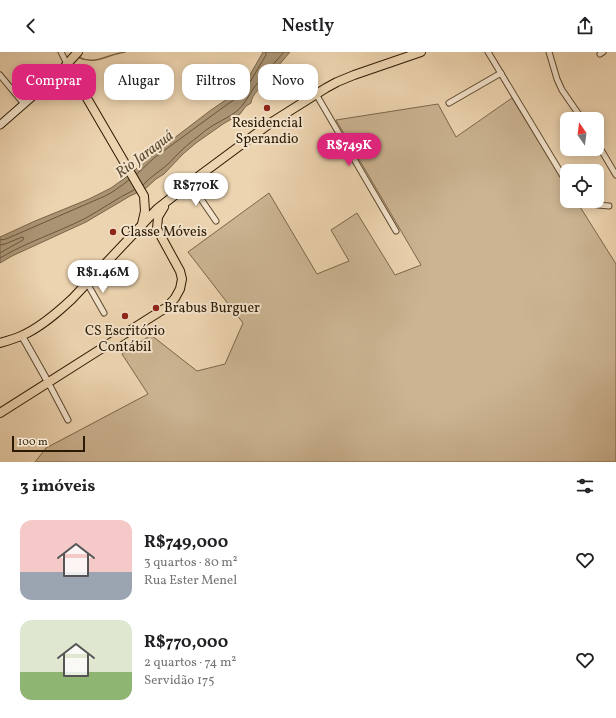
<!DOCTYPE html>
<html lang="pt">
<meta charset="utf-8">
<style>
:root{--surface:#fff;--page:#f2f2f2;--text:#202124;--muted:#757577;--accent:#db2777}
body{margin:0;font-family:Vollkorn,serif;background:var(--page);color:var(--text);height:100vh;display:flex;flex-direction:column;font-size:15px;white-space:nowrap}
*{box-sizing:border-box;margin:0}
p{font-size:13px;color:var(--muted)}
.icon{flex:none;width:22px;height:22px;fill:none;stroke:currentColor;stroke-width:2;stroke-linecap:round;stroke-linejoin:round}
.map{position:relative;height:410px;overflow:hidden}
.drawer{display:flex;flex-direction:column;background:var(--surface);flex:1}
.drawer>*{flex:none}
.hud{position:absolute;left:12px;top:12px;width:400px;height:36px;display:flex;gap:8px}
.needle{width:26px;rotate:346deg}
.controls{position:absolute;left:560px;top:60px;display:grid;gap:8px}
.controls a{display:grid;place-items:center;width:44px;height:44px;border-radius:8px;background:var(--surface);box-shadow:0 2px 10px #0003;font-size:20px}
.scale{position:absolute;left:12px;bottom:10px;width:73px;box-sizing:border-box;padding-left:4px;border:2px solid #2b1901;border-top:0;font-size:11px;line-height:14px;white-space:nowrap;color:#2b1901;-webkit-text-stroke:3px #f3e3cc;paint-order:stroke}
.price{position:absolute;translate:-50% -34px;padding:0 9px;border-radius:14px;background:#fff;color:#222;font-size:13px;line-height:26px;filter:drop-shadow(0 1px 2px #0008)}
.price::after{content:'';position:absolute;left:50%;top:24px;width:12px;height:9px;margin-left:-6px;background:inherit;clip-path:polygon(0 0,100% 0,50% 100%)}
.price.current{background:var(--accent);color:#fff}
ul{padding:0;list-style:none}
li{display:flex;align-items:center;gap:12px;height:100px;padding:0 20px}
li span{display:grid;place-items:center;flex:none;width:112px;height:80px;border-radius:12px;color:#555}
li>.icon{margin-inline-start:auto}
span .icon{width:48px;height:48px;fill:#fffc;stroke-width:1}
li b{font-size:17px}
h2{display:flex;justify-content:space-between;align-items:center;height:48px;padding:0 20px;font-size:17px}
.pill{padding:0 14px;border-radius:12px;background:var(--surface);box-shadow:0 2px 10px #0003;font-size:14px;line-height:36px}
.pill.current{background:var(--accent);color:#fff}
header{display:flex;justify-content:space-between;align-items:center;height:52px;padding:0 20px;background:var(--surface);font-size:18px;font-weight:600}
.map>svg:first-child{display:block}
.green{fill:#ccb492;stroke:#7c664a}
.water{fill:#ab9474;stroke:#786346}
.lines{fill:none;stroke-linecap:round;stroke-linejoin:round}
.shore{stroke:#6b563a;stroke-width:1}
.stream{stroke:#786346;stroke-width:1.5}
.minor-casing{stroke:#5c482d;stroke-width:7}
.tertiary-casing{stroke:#5c482d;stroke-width:8}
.secondary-casing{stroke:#2b1901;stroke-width:9}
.primary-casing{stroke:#2b1901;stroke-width:10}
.minor{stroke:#f3e3cc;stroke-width:5}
.tertiary{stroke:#f3e3cc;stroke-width:6}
.secondary{stroke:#f3e3cc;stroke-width:7}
.primary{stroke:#edd4b0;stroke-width:8}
.poi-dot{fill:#8f2418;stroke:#f3e3cc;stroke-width:1.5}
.labels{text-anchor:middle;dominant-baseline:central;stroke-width:4;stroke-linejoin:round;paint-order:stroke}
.poi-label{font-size:14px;fill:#2b1901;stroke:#f3e3cc}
.water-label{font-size:15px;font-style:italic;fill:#5e4a2f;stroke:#f3e3cc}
</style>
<header><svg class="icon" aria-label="back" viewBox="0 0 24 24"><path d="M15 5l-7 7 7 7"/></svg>Nestly<svg class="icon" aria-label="share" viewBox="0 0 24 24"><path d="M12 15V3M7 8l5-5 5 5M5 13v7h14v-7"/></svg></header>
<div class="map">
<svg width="616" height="410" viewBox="0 0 616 410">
<rect width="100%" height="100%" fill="#edd4b0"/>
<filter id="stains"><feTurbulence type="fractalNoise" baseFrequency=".005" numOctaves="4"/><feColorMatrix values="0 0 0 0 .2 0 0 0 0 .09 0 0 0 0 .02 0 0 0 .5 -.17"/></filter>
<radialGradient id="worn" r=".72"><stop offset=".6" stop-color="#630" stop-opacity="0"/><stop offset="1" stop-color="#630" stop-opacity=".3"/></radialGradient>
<path class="green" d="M512,46L567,135V149H576L577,150L616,212V410H35L46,396L148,342L122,302L151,283L197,319L225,312L243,271L188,200L269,141L317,222L349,209L331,178L357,161L395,223L421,213L336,68L438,52L456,85Z"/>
<path class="water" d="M263,0H290L266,28C262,36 252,41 251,51L246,54L240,62L223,72L196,91L183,102L164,122L156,127L145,137L130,144L86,170L12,204L0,211V185L35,169L89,147L111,136L132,121L143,110L152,103L211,58L236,41L247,28Z"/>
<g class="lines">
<g class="shore">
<path d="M137,122L154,106L214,62L239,44L250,30L266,3V0"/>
<path d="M143,133C150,125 159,120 167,113C172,109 176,103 182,98C189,91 198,85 206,78C215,71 227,67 237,59C244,53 248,45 253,37C256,32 260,30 262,25L284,0"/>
<path d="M0,188L6,187L105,144L114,139L129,128"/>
<path d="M0,193L5,192L22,185L24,186L23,188L0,201"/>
<path d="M0,206C27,190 56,181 84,167C101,158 117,146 134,138"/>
</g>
<path class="stream" d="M78,5C95,14 108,2 125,0"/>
<g class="minor-casing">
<g id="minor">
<path d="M61,0L67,12"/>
<path d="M488,0L567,131"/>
<path d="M549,0L557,27L562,38L582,67"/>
<path d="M600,2L603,0"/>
<path d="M0,23L24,52"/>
<path d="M316,42L396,179"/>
<path d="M449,51L501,21"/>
<path d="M597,91L616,123"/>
<path d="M190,131L216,169"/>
<path d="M580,149L598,153L609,154"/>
<path d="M87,231L104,261"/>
<path d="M48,330L68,368"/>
</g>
</g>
<g class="tertiary-casing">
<path id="tertiary" d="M22,284L48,330"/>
</g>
<g class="secondary-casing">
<path id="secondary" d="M0,73L40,38L67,12"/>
</g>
<g class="primary-casing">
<g id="primary">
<path d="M78,0L67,12L144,144L145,159L142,172"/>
<path d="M0,291C7,289 14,287 21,284C40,276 57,261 72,247L157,157L203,121L272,70L326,36L337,30L354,23L421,0"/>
<path d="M0,361L167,255L175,246L180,237L182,227L180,219L157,177L158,165L164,155"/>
</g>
</g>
<use href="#minor" class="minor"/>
<use href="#tertiary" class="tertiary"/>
<use href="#secondary" class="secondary"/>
<use href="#primary" class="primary"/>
</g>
<g class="poi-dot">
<circle cx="267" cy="56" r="4"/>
<circle cx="113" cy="180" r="4"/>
<circle cx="156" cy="256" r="4"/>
<circle cx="125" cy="264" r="4"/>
</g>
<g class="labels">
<g class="poi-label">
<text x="267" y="71">Residencial<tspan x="267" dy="16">Sperandio</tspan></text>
<text x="121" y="180" text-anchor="start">Classe Móveis</text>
<text x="164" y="256" text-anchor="start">Brabus Burguer</text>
<text x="125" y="279">CS Escritório<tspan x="125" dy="16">Contábil</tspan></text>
</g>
<g class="water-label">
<text transform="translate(145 103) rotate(-37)">Rio Jaraguá</text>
</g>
</g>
<rect width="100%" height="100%" filter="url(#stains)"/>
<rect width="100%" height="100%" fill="url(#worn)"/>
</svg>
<div class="controls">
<a><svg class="needle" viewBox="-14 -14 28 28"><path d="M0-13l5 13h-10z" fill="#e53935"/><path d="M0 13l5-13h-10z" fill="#757577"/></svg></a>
<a><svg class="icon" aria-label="locate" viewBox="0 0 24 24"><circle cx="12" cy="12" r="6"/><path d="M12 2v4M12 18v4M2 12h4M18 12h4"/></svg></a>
</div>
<div class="scale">100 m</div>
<b class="price current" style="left:349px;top:115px">R$749K</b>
<b class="price" style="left:196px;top:155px">R$770K</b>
<b class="price" style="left:103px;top:242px">R$1.46M</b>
<div class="hud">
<a class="pill current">Comprar</a>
<a class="pill">Alugar</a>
<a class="pill">Filtros</a>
<a class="pill">Novo</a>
</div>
</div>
<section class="drawer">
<h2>3 imóveis<svg class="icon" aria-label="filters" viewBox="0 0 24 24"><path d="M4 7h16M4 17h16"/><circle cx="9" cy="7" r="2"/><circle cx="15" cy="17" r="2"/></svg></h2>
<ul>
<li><span style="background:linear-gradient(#f6c9c9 65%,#9aa5b1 0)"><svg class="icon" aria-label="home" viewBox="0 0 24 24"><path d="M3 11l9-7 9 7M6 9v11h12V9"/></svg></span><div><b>R$749,000</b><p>3 quartos · 80 m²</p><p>Rua Ester Menel</p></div><svg class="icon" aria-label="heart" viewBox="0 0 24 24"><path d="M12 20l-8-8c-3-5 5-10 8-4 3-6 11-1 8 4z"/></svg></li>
<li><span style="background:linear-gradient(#dfe7d0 65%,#8fb573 0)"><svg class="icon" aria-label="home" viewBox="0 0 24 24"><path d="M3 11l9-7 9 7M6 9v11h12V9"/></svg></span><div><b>R$770,000</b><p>2 quartos · 74 m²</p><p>Servidão 175</p></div><svg class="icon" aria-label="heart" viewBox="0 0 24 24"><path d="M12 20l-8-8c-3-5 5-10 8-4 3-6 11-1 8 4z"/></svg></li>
</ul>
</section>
